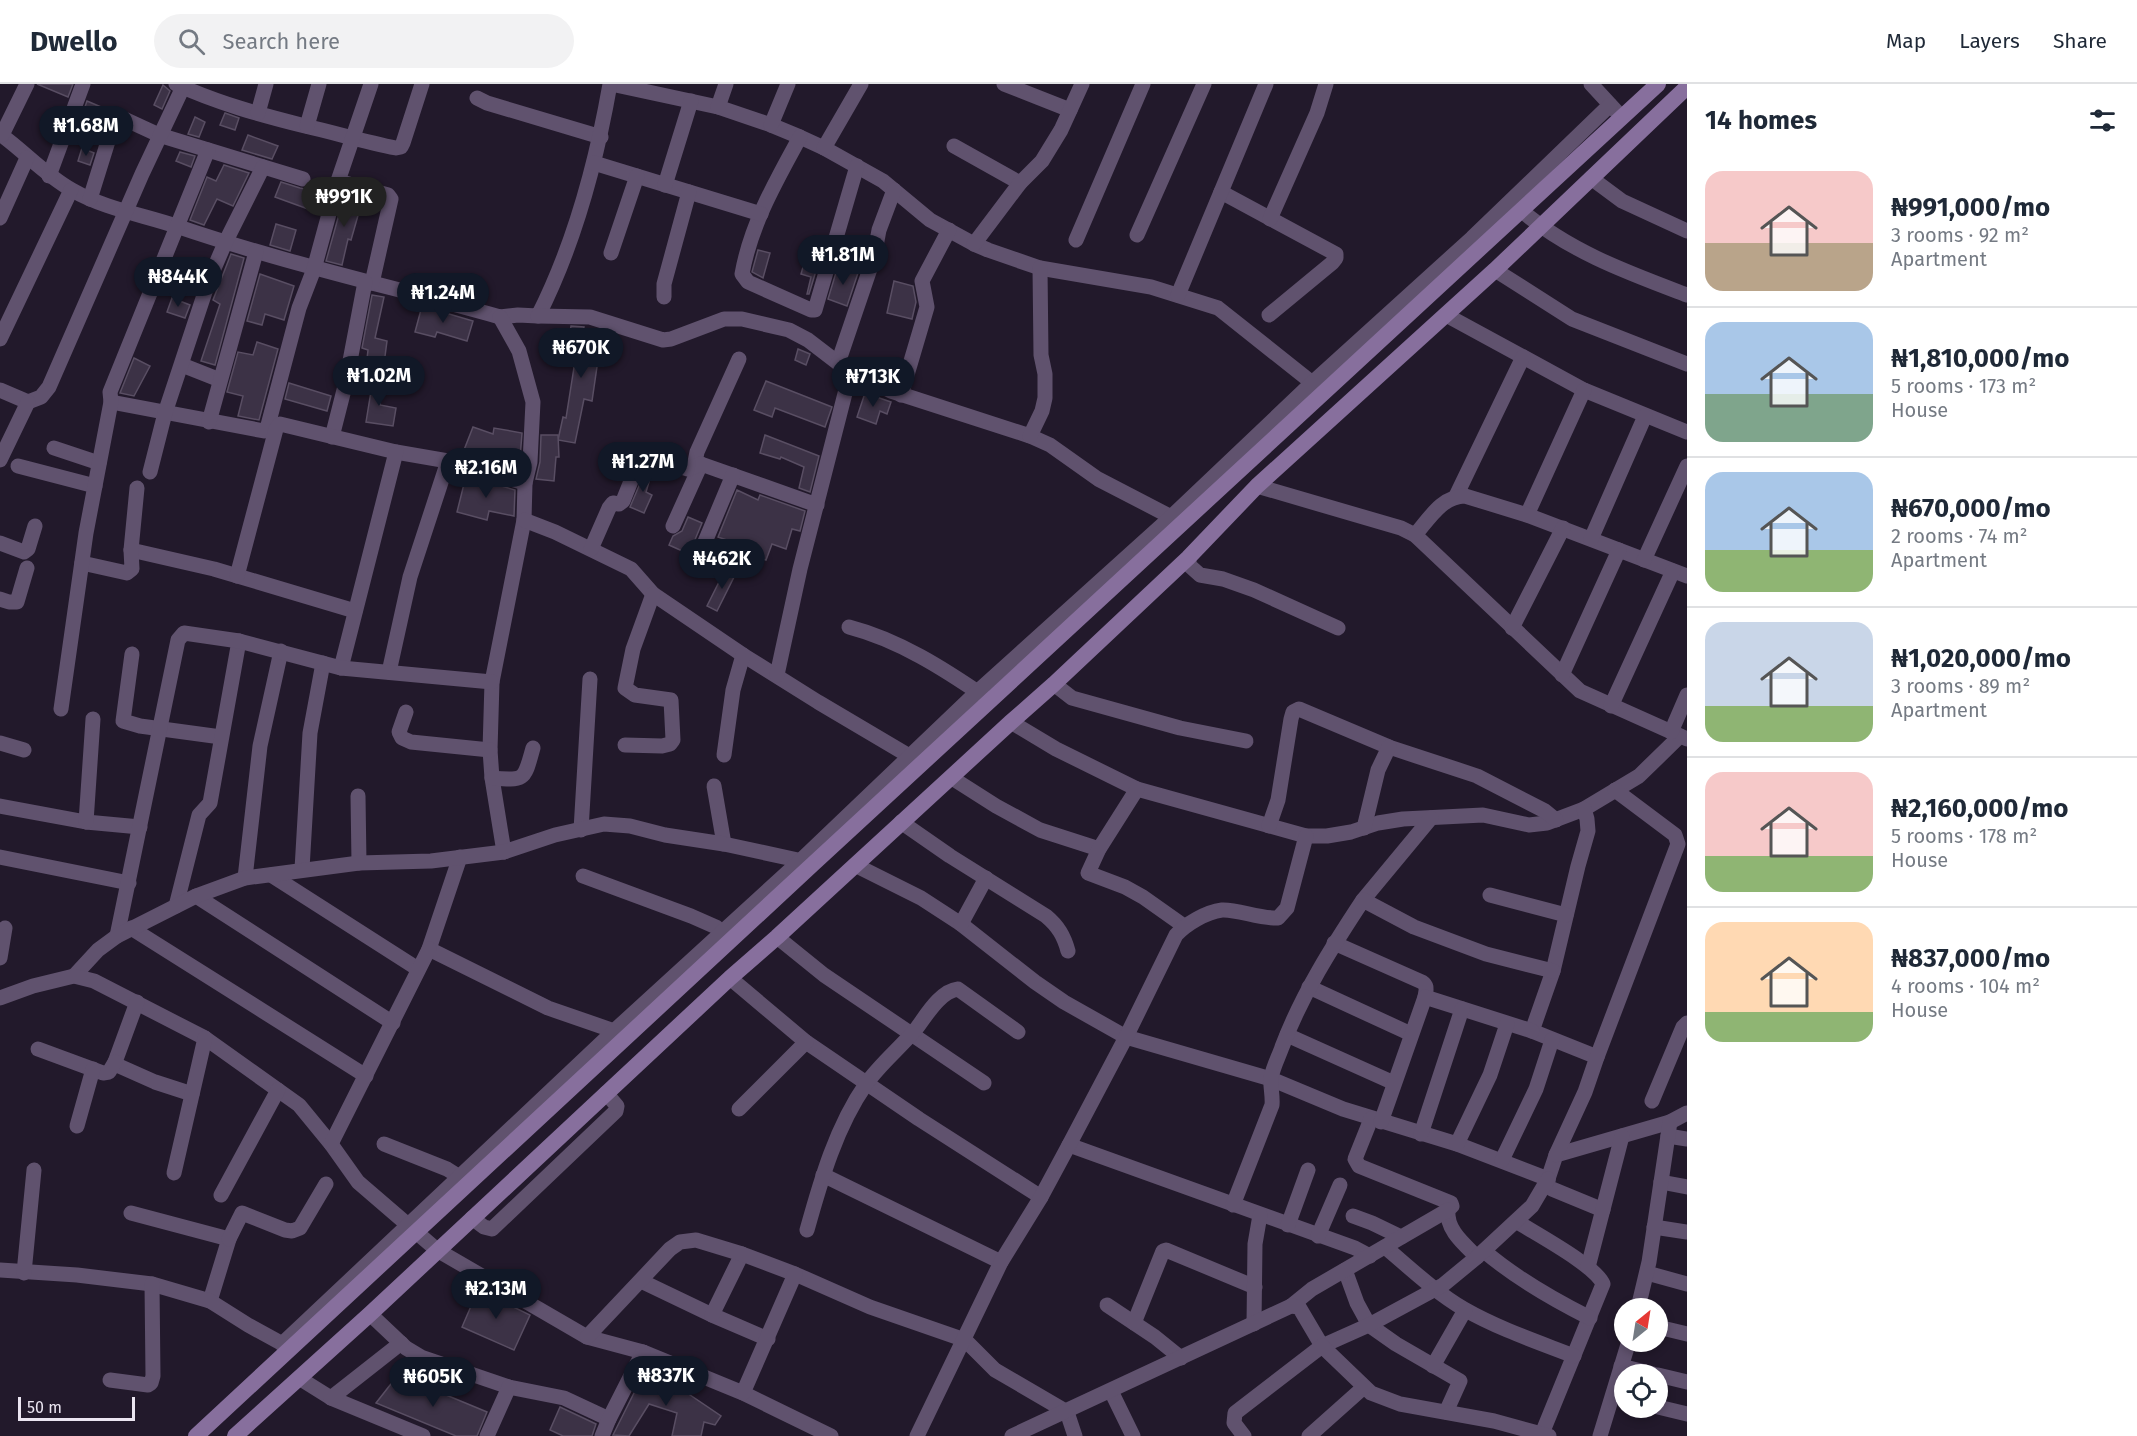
<!DOCTYPE html>
<meta charset="utf-8">
<style>
:root{--surface:#fff;--page:#f2f2f3;--text:#1f2937;--muted:#747a83;--line:#e0e1e3;--accent:#111827}
body{margin:0;font-family:"Fira Sans",sans-serif;background:var(--page);color:var(--text);height:100vh;display:flex;flex-direction:column;font-size:22px;white-space:nowrap}
*{box-sizing:border-box;margin:0}
p{font-size:20px;color:var(--muted)}
.icon{flex:none;width:33px;height:33px;fill:none;stroke:currentColor;stroke-width:2;stroke-linecap:round;stroke-linejoin:round}
.map{position:relative;flex:1;overflow:hidden}
.sheet{display:flex;flex-direction:column;background:var(--surface);width:450px}
.sheet>*{flex:none}
.needle{width:39px;rotate:30deg}
.controls{position:absolute;left:1614px;top:1214px;display:grid;gap:12px}
.controls a{display:grid;place-items:center;width:54px;height:54px;border-radius:50%;background:var(--surface);box-shadow:0 3px 9px #0003;font-size:30px}
.scale{position:absolute;left:18px;bottom:15px;width:117px;box-sizing:border-box;padding-left:6px;border:3px solid #ebe5f1;border-top:0;font-size:16px;line-height:21px;white-space:nowrap;color:#ebe5f1;-webkit-text-stroke:4px #22192b;paint-order:stroke}
.price{position:absolute;translate:-50% -51px;padding:0 14px;border-radius:21px;background:var(--accent);color:#fff;font-size:20px;line-height:39px;filter:drop-shadow(0 2px 3px #0008)}
.price::after{content:'';position:absolute;left:50%;top:36px;width:18px;height:14px;margin-left:-9px;background:inherit;clip-path:polygon(0 0,100% 0,50% 100%)}
.price.active{background:#222;color:#fff}
ul{padding:0;list-style:none}
li{display:flex;align-items:center;gap:18px;height:150px;padding:0 18px}
li+li{border-top:2px solid var(--line)}
li span{display:grid;place-items:center;flex:none;width:168px;height:120px;border-radius:18px;color:#555}
li>.icon{margin-inline-start:auto}
span .icon{width:72px;height:72px;fill:#fffc;stroke-width:1}
li b{font-size:26px}
h2{display:flex;justify-content:space-between;align-items:center;height:72px;padding:0 18px;font-size:26px}
header{display:flex;align-items:center;gap:36px;box-sizing:border-box;height:84px;padding:0 30px;background:var(--surface);border-bottom:2px solid var(--line)}
header strong{font-size:28px}
nav{display:flex;gap:33px;margin-inline-start:auto;font-size:21px}
.search{width:420px;height:54px;background:var(--page);display:flex;align-items:center;gap:15px;box-sizing:border-box;padding:0 21px;border-radius:33px;color:var(--muted);font-size:22px}
main{display:flex;flex:1;min-height:0}
.map>svg:first-child{display:block}
.building{fill:#3c3246;stroke:#594e63;stroke-width:1.5}
.lines{fill:none;stroke-linecap:round;stroke-linejoin:round}
.minor{stroke:#60526e;stroke-width:15}
.secondary{stroke:#876f9d;stroke-width:16}
</style>
<header>
<strong>Dwello</strong>
<div class="search"><svg class="icon" aria-label="search" viewBox="0 0 24 24"><circle cx="10" cy="10" r="6"/><path d="M15 15l6 6"/></svg>Search here</div>
<nav><a>Map</a><a>Layers</a><a>Share</a></nav>
</header>
<main>
<div class="map">
<svg width="1687" height="1352" viewBox="0 0 1687 1352">
<rect width="100%" height="100%" fill="#22192b"/>
<g class="building">
<path d="M37,0H73L68,13Z"/>
<path d="M163,1L170,7L162,25L154,21Z"/>
<path d="M87,17L101,23L93,42L80,37Z"/>
<path d="M225,29L239,34L235,46L220,41Z"/>
<path d="M195,33L205,38L199,53L188,50Z"/>
<path d="M248,51L278,62L272,75L242,66Z"/>
<path d="M82,64L94,69L90,81L78,77Z"/>
<path d="M180,68L195,72L191,83L176,77Z"/>
<path d="M224,81L249,89L233,122L217,115L204,141L190,136L207,93L216,97Z"/>
<path d="M281,98L300,104L309,106L312,102L325,106L319,129L275,113Z"/>
<path d="M345,109L363,114L351,156L348,155L342,181L326,177Z"/>
<path d="M276,140L296,146L290,167L270,161Z"/>
<path d="M758,166L770,169L763,194L752,188Z"/>
<path d="M231,170L244,174L215,281L201,277L220,220L213,216Z"/>
<path d="M806,173L819,177L809,210H807L811,193L801,190Z"/>
<path d="M838,182L858,189L847,222L828,215Z"/>
<path d="M260,190L294,202L284,236L265,230L262,241L247,237Z"/>
<path d="M894,197L913,202L916,218L912,235L887,229Z"/>
<path d="M372,211L384,213L375,254L387,257L382,295L365,292L368,266L362,264Z"/>
<path d="M172,214L190,221L185,234L167,228Z"/>
<path d="M422,222L473,237L467,257L437,248L435,253L415,248Z"/>
<path d="M571,242L584,243L581,256L612,263L608,279L598,276L592,317L584,315L575,359L558,356L563,333L566,334L575,277L566,275Z"/>
<path d="M257,258L278,265L259,336L238,332L243,312L227,308L238,268L253,271Z"/>
<path d="M798,265L810,270L806,281L795,276Z"/>
<path d="M134,274L150,282L134,312L120,309Z"/>
<path d="M373,295L382,296L380,321L396,324L393,342L366,338Z"/>
<path d="M766,297L832,323L825,343L775,324L772,333L754,326Z"/>
<path d="M289,299L331,312L327,327L285,315Z"/>
<path d="M865,309L891,318L887,330L880,327L876,340L857,333Z"/>
<path d="M473,343L493,350L494,344L522,349L520,375L506,373L504,383L489,379L464,366Z"/>
<path d="M541,351H558L559,373H556L554,397L536,395L540,378Z"/>
<path d="M765,351L819,372L810,408L799,404L804,383L781,373L780,375L760,369Z"/>
<path d="M647,383L653,384L646,408L652,411L644,429L630,423Z"/>
<path d="M466,392L515,406L514,432L489,427L487,436L457,428Z"/>
<path d="M737,406L758,416L760,411L805,427L800,447L792,445L786,465L772,460L766,476L742,468L744,462L718,453Z"/>
<path d="M688,433L702,439L689,470L669,461L673,452L682,447Z"/>
<path d="M726,484L736,489L717,527L707,522Z"/>
<path d="M478,1206L530,1231L514,1266L462,1243Z"/>
<path d="M646,1285L669,1294L668,1296L721,1332L715,1341L704,1338L701,1352H672L677,1329L649,1320L629,1352L613,1351Z"/>
<path d="M398,1291L487,1328L477,1352H456L376,1319Z"/>
<path d="M560,1323L596,1340L592,1352H563L550,1346Z"/>
</g>
<g class="lines">
<g class="minor">
<path d="M176,0C217,19 261,31 305,42C336,49 365,58 396,64L401,63L403,59L422,0"/>
<path d="M611,0L718,23L771,41L800,53L824,64L883,97L930,136L974,160L988,166L1040,184L1151,203L1218,224L1320,305"/>
<path d="M1004,0L1070,26"/>
<path d="M1591,0L1616,27"/>
<path d="M477,14L487,19L601,53"/>
<path d="M718,23L726,0"/>
<path d="M258,29L266,0"/>
<path d="M771,41L788,0"/>
<path d="M307,42L319,0"/>
<path d="M0,50C25,68 45,91 72,106C105,125 144,131 179,143C285,179 393,203 500,233L518,231L538,232C575,159 596,80 610,0"/>
<path d="M2,51L27,0"/>
<path d="M800,53C776,97 751,140 742,190L748,198L811,226H815L857,82"/>
<path d="M954,62L1020,99"/>
<path d="M824,64L861,0"/>
<path d="M594,79L761,130"/>
<path d="M49,92L83,0"/>
<path d="M1591,94L1622,117L1687,147"/>
<path d="M338,97L388,111L391,115L372,199"/>
<path d="M665,101L691,17"/>
<path d="M1221,108L1336,170V174L1332,179L1269,231"/>
<path d="M90,115L114,38L117,33H120L159,51L303,95"/>
<path d="M1522,127C1570,168 1629,189 1687,211"/>
<path d="M0,134L27,74"/>
<path d="M1270,135L1317,29L1326,0"/>
<path d="M1137,151L1204,0"/>
<path d="M1076,156L1143,0"/>
<path d="M974,160L1020,99L1042,77L1061,46L1082,0"/>
<path d="M611,169L637,92"/>
<path d="M1495,186L1572,235L1687,280"/>
<path d="M1178,211L1266,0"/>
<path d="M664,213V200L689,108"/>
<path d="M1446,231L1584,306L1687,348"/>
<path d="M538,232L590,233L663,256L671,255L724,235H742L789,246L808,256L838,279L891,307L1030,352L1050,361L1098,395L1179,437"/>
<path d="M500,233L519,267L533,318L530,378L525,399L524,436L492,598L490,666L492,694L504,768"/>
<path d="M0,255L71,106"/>
<path d="M838,279L874,173L879,146L894,106"/>
<path d="M182,281L220,296"/>
<path d="M0,306L28,318L41,313L49,303L142,90L183,3"/>
<path d="M901,311L927,223L922,197L949,146"/>
<path d="M111,318L264,347L267,345L299,224L314,185L338,97L371,0"/>
<path d="M209,338L256,168"/>
<path d="M1030,352L1042,327L1045,314V290L1041,271L1040,184"/>
<path d="M332,353L346,298L365,198"/>
<path d="M54,364L99,379"/>
<path d="M0,376L28,318"/>
<path d="M18,382L95,402"/>
<path d="M694,383L697,368L739,275"/>
<path d="M150,388L165,329L209,196L225,159L263,83"/>
<path d="M1257,402L1401,444L1415,451L1580,607L1687,655"/>
<path d="M1456,412L1523,273"/>
<path d="M1527,431L1584,306"/>
<path d="M524,436L555,448L631,485L653,510L743,571L818,618L916,676"/>
<path d="M673,442L701,380"/>
<path d="M1415,451C1429,435 1442,412 1465,412L1527,431L1687,492"/>
<path d="M1591,455L1645,332"/>
<path d="M0,459L24,468L28,465L35,442"/>
<path d="M591,465L609,424L613,419L619,420L623,417L641,372H646L688,385L701,380L817,421"/>
<path d="M131,466L214,485L355,527"/>
<path d="M1188,474L1190,482L1200,491L1223,495L1254,506L1338,544"/>
<path d="M1644,476L1687,382"/>
<path d="M82,479L127,489L132,485L131,466L137,404"/>
<path d="M694,484L733,391"/>
<path d="M237,492L276,345L280,340L396,368L448,377L525,399"/>
<path d="M0,515L9,518H17L27,484"/>
<path d="M849,543C899,556 944,585 985,613"/>
<path d="M1512,544L1563,444"/>
<path d="M132,570L123,637L140,642L221,653"/>
<path d="M341,584L396,368"/>
<path d="M389,588L410,493L448,377"/>
<path d="M777,591L800,485L851,286"/>
<path d="M1562,591L1619,466"/>
<path d="M1054,600L1072,614L1180,644L1246,657"/>
<path d="M1611,622L1673,487"/>
<path d="M61,625L86,449L111,318L110,308L208,66"/>
<path d="M406,628L399,648L402,654L411,658L490,666"/>
<path d="M1011,638L1056,665L1137,705L1306,752H1327L1351,748L1378,739L1403,735L1483,731L1529,741L1547,739L1584,725L1639,692L1680,652"/>
<path d="M1671,648L1687,611"/>
<path d="M0,659L24,666"/>
<path d="M625,661L662,662L670,660L673,656L671,616L635,611L625,604L633,565L653,510"/>
<path d="M724,671L733,606L743,571"/>
<path d="M492,694C526,697 524,696 533,664"/>
<path d="M952,694L996,722L1040,746L1099,765"/>
<path d="M714,702L724,760"/>
<path d="M1137,705L1099,765L1088,789L1125,803L1143,813L1184,842"/>
<path d="M358,712L359,779"/>
<path d="M0,722L86,738L140,743"/>
<path d="M1584,725L1587,735L1588,747L1578,782L1553,887L1532,947L1597,973"/>
<path d="M86,738L93,635"/>
<path d="M901,738L950,772L1046,832C1058,842 1064,852 1068,867"/>
<path d="M1269,742L1278,716L1291,635L1293,628L1299,625L1389,663L1477,692L1545,727L1556,736"/>
<path d="M1364,744L1378,686L1389,663"/>
<path d="M581,746L590,595"/>
<path d="M0,773L129,799"/>
<path d="M460,773L429,865L548,924L623,950"/>
<path d="M855,781L921,814L961,840L1035,898L1064,918L1126,953L1271,995L1343,1025L1457,1060L1548,1095L1556,1071L1670,1038"/>
<path d="M302,785L310,649L323,579"/>
<path d="M271,791L418,885"/>
<path d="M583,792L691,832L716,843L728,854"/>
<path d="M245,794L260,662L281,567"/>
<path d="M1490,811L1566,831"/>
<path d="M196,812L393,939"/>
<path d="M1363,816L1431,734"/>
<path d="M176,822L199,731L210,719L239,557"/>
<path d="M961,840L986,794"/>
<path d="M131,844L366,992"/>
<path d="M117,852L178,556L184,549L239,557L341,584L492,598"/>
<path d="M777,853L824,891L984,999"/>
<path d="M1334,859L1422,898C1428,902 1426,906 1425,913"/>
<path d="M0,874L5,844"/>
<path d="M74,892L98,866L117,852L196,812L245,794L359,779L431,777L504,768L555,751L604,740L630,742L665,751L724,760L807,778"/>
<path d="M730,894L806,958L919,1035L1041,1113"/>
<path d="M1309,903L1411,950"/>
<path d="M0,914L33,902L74,892L94,897L205,954L299,1021L331,1060L358,1098L437,1166L587,1253L643,1268L743,1309L831,1352"/>
<path d="M137,918L115,978L119,982L155,998L192,1010"/>
<path d="M1287,951L1394,999"/>
<path d="M38,965L103,989L109,988L115,978"/>
<path d="M1652,1017L1683,943L1687,939"/>
<path d="M739,1025L806,958"/>
<path d="M1371,1035L1355,1075L1359,1082L1451,1119L1452,1122L1448,1126C1446,1146 1464,1160 1477,1173"/>
<path d="M1381,1038L1425,913L1532,947"/>
<path d="M77,1042L93,985"/>
<path d="M1421,1050L1462,925"/>
<path d="M1668,1052L1687,1055"/>
<path d="M331,1060L429,865"/>
<path d="M384,1060L447,1085L466,1097"/>
<path d="M1457,1060L1490,991L1507,940"/>
<path d="M1069,1061L1355,1164L1370,1172"/>
<path d="M1556,1071L1585,1008L1597,973L1678,760L1675,751L1615,706"/>
<path d="M1502,1076L1536,1005L1552,956"/>
<path d="M174,1089L205,954"/>
<path d="M823,1091L1001,1178"/>
<path d="M1548,1095V1102L1552,1105L1603,1126"/>
<path d="M1661,1098L1687,1103"/>
<path d="M221,1111L278,1006"/>
<path d="M1233,1121L1272,1021C1273,1012 1270,1002 1271,994C1273,983 1279,972 1282,963C1302,910 1332,863 1363,816L1414,843L1486,870L1553,887"/>
<path d="M131,1129L229,1155L210,1217"/>
<path d="M1353,1132L1372,1139L1401,1153"/>
<path d="M472,1134L484,1143L492,1145L616,1027L617,1022L606,1009"/>
<path d="M1516,1137C1536,1150 1595,1181 1603,1200L1541,1352"/>
<path d="M1288,1141L1308,1086"/>
<path d="M1654,1143L1687,1148"/>
<path d="M807,1146C821,1096 836,1043 866,1000C880,980 900,964 916,945C926,932 940,907 958,905L1018,948"/>
<path d="M1318,1152L1340,1101"/>
<path d="M229,1155L242,1129L285,1146L292,1147L300,1144L326,1100"/>
<path d="M1385,1163C1410,1184 1435,1208 1464,1225C1499,1245 1538,1258 1574,1272"/>
<path d="M1484,1167C1517,1195 1552,1215 1590,1234"/>
<path d="M1588,1183L1622,1052"/>
<path d="M0,1186L77,1191L152,1200L210,1217L248,1241L290,1264"/>
<path d="M1345,1186L1357,1219L1369,1241L1396,1260L1460,1297L1446,1328"/>
<path d="M24,1189L34,1086"/>
<path d="M1647,1189L1687,1200"/>
<path d="M641,1197L712,1231L768,1255"/>
<path d="M1107,1221L1155,1253L1181,1274"/>
<path d="M1291,1222L1312,1205L1448,1126"/>
<path d="M1638,1224L1649,1178L1670,1038L1687,1029"/>
<path d="M370,1230L406,1264L421,1273L509,1303L564,1314L609,1335"/>
<path d="M712,1231L742,1170"/>
<path d="M1134,1239L1163,1167L1166,1166L1255,1203"/>
<path d="M1254,1240L1255,1160L1260,1131"/>
<path d="M1658,1243L1687,1250"/>
<path d="M587,1253L670,1165L680,1158L696,1156L742,1170L795,1190L870,1223L965,1256L995,1286L1067,1328L1075,1352"/>
<path d="M282,1260L614,947L800,777L977,608L1171,433L1312,299L1472,154L1610,21"/>
<path d="M1433,1282L1465,1226"/>
<path d="M1621,1282L1653,1290"/>
<path d="M1658,1291L1687,1298"/>
<path d="M299,1294L331,1314L423,1352"/>
<path d="M110,1296L148,1301L151,1299L153,1292L152,1200"/>
<path d="M1111,1307L1133,1352"/>
<path d="M743,1309L795,1190"/>
<path d="M331,1314L401,1259"/>
<path d="M1658,1323L1687,1330"/>
<path d="M487,1352L509,1303"/>
<path d="M602,1352L609,1335L643,1268"/>
<path d="M917,1352L1001,1178L1041,1113L1069,1061L1126,953L1176,851C1186,840 1206,828 1222,826C1237,825 1260,835 1278,834L1287,824L1306,752"/>
<path d="M1012,1352L1291,1222L1299,1223L1322,1262L1369,1241L1443,1201L1477,1173L1532,1122L1548,1095"/>
<path d="M1244,1352L1234,1339L1235,1329L1322,1262L1371,1309L1400,1320L1494,1337L1549,1352"/>
<path d="M1309,1352L1364,1303"/>
<path d="M1600,1352L1629,1257"/>
</g>
<g class="secondary">
<path d="M196,1352L813,780L1658,0"/>
<path d="M235,1352L370,1230L730,894L777,853L1011,638L1054,600L1188,474L1257,402L1495,186L1687,3"/>
</g>
</g>
</svg>
<div class="controls">
<a><svg class="needle" viewBox="-14 -14 28 28"><path d="M0-13l5 13h-10z" fill="#e53935"/><path d="M0 13l5-13h-10z" fill="#747a83"/></svg></a>
<a><svg class="icon" aria-label="locate" viewBox="0 0 24 24"><circle cx="12" cy="12" r="6"/><path d="M12 2v4M12 18v4M2 12h4M18 12h4"/></svg></a>
</div>
<div class="scale">50 m</div>
<b class="price" style="left:86px;top:73px">₦1.68M</b>
<b class="price active" style="left:344px;top:144px">₦991K</b>
<b class="price" style="left:843px;top:202px">₦1.81M</b>
<b class="price" style="left:178px;top:224px">₦844K</b>
<b class="price" style="left:443px;top:240px">₦1.24M</b>
<b class="price" style="left:581px;top:295px">₦670K</b>
<b class="price" style="left:379px;top:323px">₦1.02M</b>
<b class="price" style="left:873px;top:324px">₦713K</b>
<b class="price" style="left:643px;top:409px">₦1.27M</b>
<b class="price" style="left:486px;top:415px">₦2.16M</b>
<b class="price" style="left:722px;top:506px">₦462K</b>
<b class="price" style="left:496px;top:1236px">₦2.13M</b>
<b class="price" style="left:666px;top:1323px">₦837K</b>
<b class="price" style="left:433px;top:1324px">₦605K</b>
</div>
<section class="sheet">
<h2>14 homes<svg class="icon" aria-label="filters" viewBox="0 0 24 24"><path d="M4 7h16M4 17h16"/><circle cx="9" cy="7" r="2"/><circle cx="15" cy="17" r="2"/></svg></h2>
<ul>
<li><span style="background:linear-gradient(#f6c9c9 60%,#b9a48a 0)"><svg class="icon" aria-label="home" viewBox="0 0 24 24"><path d="M3 11l9-7 9 7M6 9v11h12V9"/></svg></span><div><b>₦991,000/mo</b><p>3 rooms · 92 m²</p><p>Apartment</p></div></li>
<li><span style="background:linear-gradient(#a9c7e8 60%,#7fa58c 0)"><svg class="icon" aria-label="home" viewBox="0 0 24 24"><path d="M3 11l9-7 9 7M6 9v11h12V9"/></svg></span><div><b>₦1,810,000/mo</b><p>5 rooms · 173 m²</p><p>House</p></div></li>
<li><span style="background:linear-gradient(#a9c7e8 65%,#8fb573 0)"><svg class="icon" aria-label="home" viewBox="0 0 24 24"><path d="M3 11l9-7 9 7M6 9v11h12V9"/></svg></span><div><b>₦670,000/mo</b><p>2 rooms · 74 m²</p><p>Apartment</p></div></li>
<li><span style="background:linear-gradient(#c9d6e8 70%,#8fb573 0)"><svg class="icon" aria-label="home" viewBox="0 0 24 24"><path d="M3 11l9-7 9 7M6 9v11h12V9"/></svg></span><div><b>₦1,020,000/mo</b><p>3 rooms · 89 m²</p><p>Apartment</p></div></li>
<li><span style="background:linear-gradient(#f6c9c9 70%,#8fb573 0)"><svg class="icon" aria-label="home" viewBox="0 0 24 24"><path d="M3 11l9-7 9 7M6 9v11h12V9"/></svg></span><div><b>₦2,160,000/mo</b><p>5 rooms · 178 m²</p><p>House</p></div></li>
<li><span style="background:linear-gradient(#ffd9b3 75%,#8fb573 0)"><svg class="icon" aria-label="home" viewBox="0 0 24 24"><path d="M3 11l9-7 9 7M6 9v11h12V9"/></svg></span><div><b>₦837,000/mo</b><p>4 rooms · 104 m²</p><p>House</p></div></li>
</ul>
</section>
</main>
